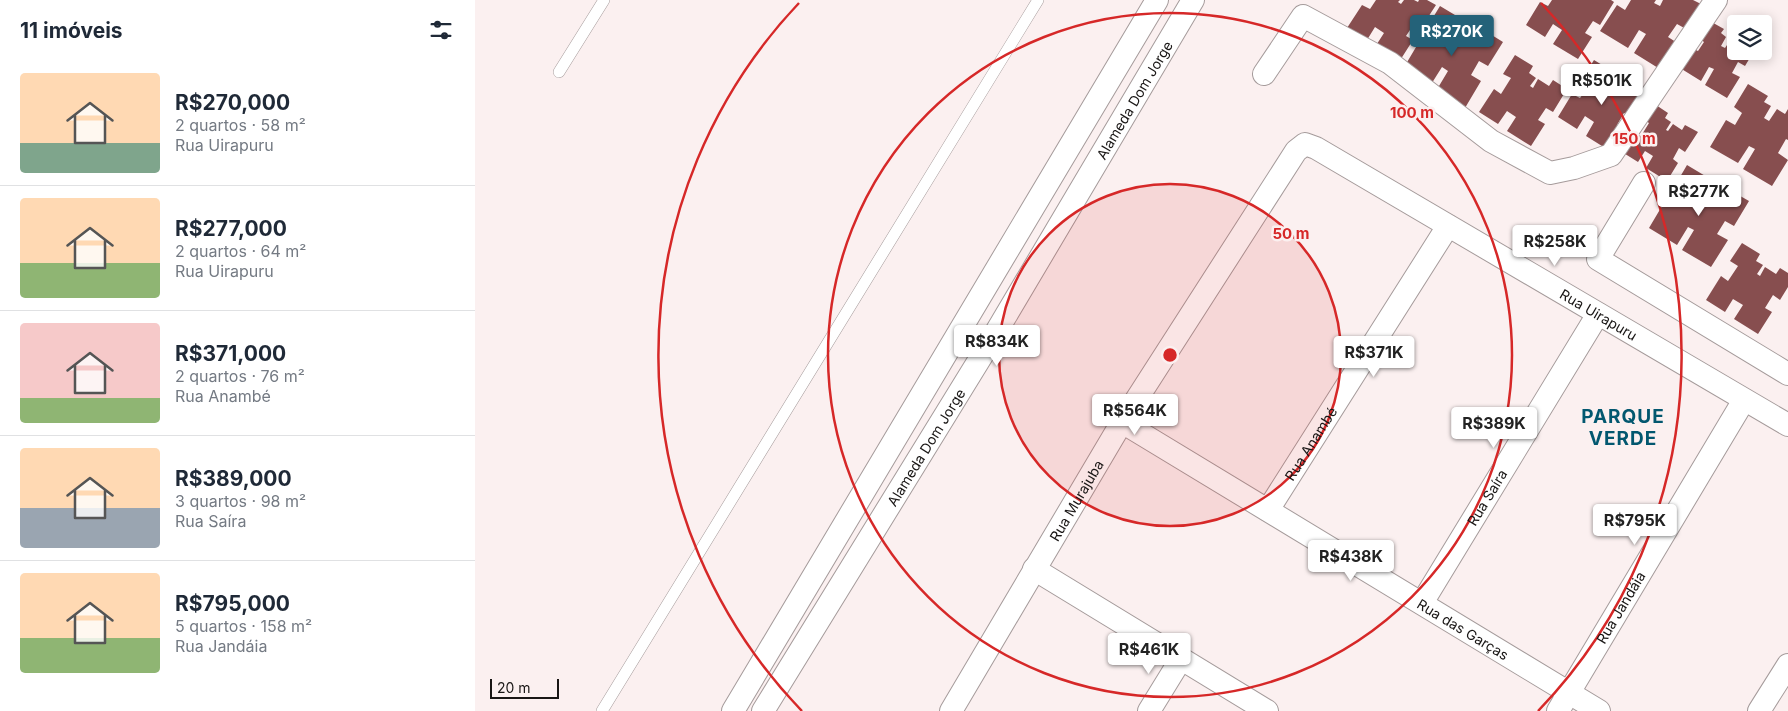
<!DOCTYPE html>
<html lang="pt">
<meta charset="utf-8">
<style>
:root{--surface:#fff;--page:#f2f2f3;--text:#1f2937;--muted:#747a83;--line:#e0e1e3;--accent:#246279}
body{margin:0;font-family:Inter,sans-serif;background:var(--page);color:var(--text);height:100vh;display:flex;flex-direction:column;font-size:19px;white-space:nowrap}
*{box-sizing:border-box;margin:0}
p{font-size:16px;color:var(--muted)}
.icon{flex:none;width:28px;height:28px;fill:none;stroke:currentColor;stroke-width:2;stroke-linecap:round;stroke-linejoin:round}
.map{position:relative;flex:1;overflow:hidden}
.drawer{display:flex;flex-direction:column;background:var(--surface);width:475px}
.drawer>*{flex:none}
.tools{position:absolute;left:1252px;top:15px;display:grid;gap:10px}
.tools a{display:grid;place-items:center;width:45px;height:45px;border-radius:5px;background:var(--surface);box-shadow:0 2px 12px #0003;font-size:25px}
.scale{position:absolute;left:15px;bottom:12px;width:69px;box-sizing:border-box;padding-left:5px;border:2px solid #191615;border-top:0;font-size:14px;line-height:18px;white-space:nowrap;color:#191615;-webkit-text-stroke:4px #fbf0f0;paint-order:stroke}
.price{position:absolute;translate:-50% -42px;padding:0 11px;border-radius:5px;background:#fff;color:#222;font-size:16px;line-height:32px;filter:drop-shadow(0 1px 2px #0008)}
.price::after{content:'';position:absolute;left:50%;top:30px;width:15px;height:11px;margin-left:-8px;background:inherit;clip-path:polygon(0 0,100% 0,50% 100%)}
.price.active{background:var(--accent);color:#fff}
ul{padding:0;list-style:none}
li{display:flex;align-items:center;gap:15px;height:125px;padding:0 20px}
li+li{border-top:1px solid var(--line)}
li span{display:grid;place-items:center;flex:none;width:140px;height:100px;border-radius:5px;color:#555}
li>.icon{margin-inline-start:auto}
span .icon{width:60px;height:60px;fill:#fffc;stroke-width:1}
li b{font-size:21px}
h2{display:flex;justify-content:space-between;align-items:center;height:60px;padding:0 20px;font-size:21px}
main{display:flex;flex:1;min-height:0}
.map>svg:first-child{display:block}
.building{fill:#874e4f}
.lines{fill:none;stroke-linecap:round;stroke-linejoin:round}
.service-casing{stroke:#a59b9b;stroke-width:12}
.minor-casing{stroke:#a59b9b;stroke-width:24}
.service{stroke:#fff;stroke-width:11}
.minor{stroke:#fff;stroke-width:22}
.ring{fill:none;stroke:#d62828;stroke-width:2.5}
.labels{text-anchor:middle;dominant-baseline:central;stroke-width:5;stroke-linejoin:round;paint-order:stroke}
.street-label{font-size:14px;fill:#191615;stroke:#fbf0f0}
.district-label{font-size:19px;font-weight:bold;letter-spacing:1px;fill:#02576f;stroke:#fbf0f0}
.centre{fill:#d62828;stroke:#fbf0f0;stroke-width:2.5}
.ring-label{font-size:15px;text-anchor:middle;font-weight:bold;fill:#d62828;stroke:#fbf0f0;stroke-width:5;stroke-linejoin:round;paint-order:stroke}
</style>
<main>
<section class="drawer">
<h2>11 imóveis<svg class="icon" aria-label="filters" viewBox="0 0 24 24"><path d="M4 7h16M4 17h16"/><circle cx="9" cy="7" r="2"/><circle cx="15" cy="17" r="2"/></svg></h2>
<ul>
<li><span style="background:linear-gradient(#ffd9b3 70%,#7fa58c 0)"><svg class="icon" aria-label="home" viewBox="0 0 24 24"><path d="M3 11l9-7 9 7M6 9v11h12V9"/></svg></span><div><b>R$270,000</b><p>2 quartos · 58 m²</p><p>Rua Uirapuru</p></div></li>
<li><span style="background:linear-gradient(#ffd9b3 65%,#8fb573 0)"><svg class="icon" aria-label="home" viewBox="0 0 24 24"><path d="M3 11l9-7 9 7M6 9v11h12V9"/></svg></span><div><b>R$277,000</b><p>2 quartos · 64 m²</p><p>Rua Uirapuru</p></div></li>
<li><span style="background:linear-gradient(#f6c9c9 75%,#8fb573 0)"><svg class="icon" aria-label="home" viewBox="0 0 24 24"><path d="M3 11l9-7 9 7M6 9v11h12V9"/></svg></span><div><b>R$371,000</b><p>2 quartos · 76 m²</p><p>Rua Anambé</p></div></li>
<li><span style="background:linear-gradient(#ffd9b3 60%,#9aa5b1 0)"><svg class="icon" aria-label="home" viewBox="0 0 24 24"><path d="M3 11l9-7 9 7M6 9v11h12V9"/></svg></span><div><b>R$389,000</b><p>3 quartos · 98 m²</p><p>Rua Saíra</p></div></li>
<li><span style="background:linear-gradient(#ffd9b3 65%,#8fb573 0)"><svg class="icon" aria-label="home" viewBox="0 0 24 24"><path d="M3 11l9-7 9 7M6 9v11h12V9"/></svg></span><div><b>R$795,000</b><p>5 quartos · 158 m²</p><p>Rua Jandáia</p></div></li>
</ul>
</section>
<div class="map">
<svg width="1313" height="711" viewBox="0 0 1313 711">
<rect width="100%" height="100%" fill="#fbf0f0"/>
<g class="building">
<path d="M901,0H925L923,2L926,4L929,0H939L943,2L944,0H952L961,5L946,28L939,24L931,36L938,40L924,62L900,47L909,33L900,27L892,40L872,28L887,5L895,9Z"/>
<path d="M1077,0H1136L1139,2L1125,25L1118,21L1110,33L1117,37L1103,59L1078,44L1087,30L1078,24L1070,37L1051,25L1065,2L1073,6Z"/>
<path d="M1156,0H1181L1179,3L1185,6L1188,0H1218L1226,4L1211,29L1202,24L1193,37L1204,44L1188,71L1159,53L1171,34L1164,30L1153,48L1125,31L1142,5L1150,10Z"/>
<path d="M965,6L985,18L982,24L989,28L982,40L987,43L994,31L1003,36L1007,29L1028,42L1013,66L1004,61L996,75L1006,81L990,108L961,91L973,71L967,67L955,86L928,69L944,42L952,47L960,34L951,29Z"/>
<path d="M1233,20L1249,29L1246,33L1251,37L1246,46L1250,48L1256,39L1261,42V51H1279L1270,66L1263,62L1257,73L1265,77L1252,98L1230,85L1239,69L1234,67L1226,81L1205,68L1217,48L1223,51L1229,42L1223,37Z"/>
<path d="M1040,55L1058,66L1054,73L1061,78L1055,86L1058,88L1063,79L1074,86L1078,80L1092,89L1078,112L1071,108L1063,120L1070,124L1056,146L1032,131L1041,117L1032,111L1023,124L1004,112L1019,89L1026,94L1036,78L1028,74Z"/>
<path d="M1119,60L1137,71L1132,78L1140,82L1134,91L1137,93L1142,85L1153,91L1157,85L1171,94L1157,117L1149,113L1142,125L1149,129L1135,151L1111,136L1119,122L1110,116L1102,129L1083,117L1097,94L1105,98L1115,84L1107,79Z"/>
<path d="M1273,84L1293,96L1289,102L1296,106L1289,118L1294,121L1302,109L1310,114L1313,109V140L1311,139L1303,153L1313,160L1297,186L1268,169L1280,149L1274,146L1263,163L1235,147L1251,120L1260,125L1267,113L1259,107Z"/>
<path d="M1178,103L1193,113L1190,118L1196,122L1191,130L1193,131L1198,124L1207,130L1210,125L1223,132L1210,152L1204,148L1198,159L1203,163L1192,181L1171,168L1178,156L1170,151L1163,162L1147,152L1159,132L1166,136L1174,123L1168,119Z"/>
<path d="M1212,165L1232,177L1228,183L1235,188L1228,200L1233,203L1241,190L1249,195L1253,189L1274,201L1259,226L1250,221L1242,234L1253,240L1236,267L1207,250L1219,230L1213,227L1202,245L1174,228L1190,201L1199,206L1206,194L1198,189Z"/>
<path d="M1267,243L1285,254L1281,261L1288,265L1282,274L1285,276L1290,267L1301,274L1305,268L1313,273V287L1305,300L1298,295L1290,308L1297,312L1283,334L1259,319L1268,305L1258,299L1250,312L1231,300L1246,276L1253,281L1263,266L1255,261Z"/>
</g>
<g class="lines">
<g class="service-casing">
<g id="service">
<path d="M84,72L129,0"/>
<path d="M127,711L563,0"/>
</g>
</g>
<g class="minor-casing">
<g id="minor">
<path d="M789,74L828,16L915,63L1016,141L1075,173L1099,168L1136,155L1241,0"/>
<path d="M1169,183L1123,259L1313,374"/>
<path id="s1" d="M647,422L1124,711"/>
<path id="s2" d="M793,510L973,226"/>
<path d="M559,569L792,711"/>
<path id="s3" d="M947,603L1123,314"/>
<path d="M258,711L682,0"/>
<path id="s4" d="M288,711L514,344L718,0"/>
<path id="s5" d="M476,711L647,422L821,151L830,144L841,148L1313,425"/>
<path d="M674,711L706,659"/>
<path id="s6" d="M1083,711L1269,400"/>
<path d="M1284,711L1313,665"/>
</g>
</g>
<use href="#service" class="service"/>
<use href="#minor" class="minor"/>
</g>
<circle cx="695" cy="355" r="171" fill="#d62828" fill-opacity=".12"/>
<g class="ring">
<circle cx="695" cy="355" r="171"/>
<circle cx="695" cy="355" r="342"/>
<path d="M327 711A512 512 0 0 1 324 3M1066 3A512 512 0 0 1 1063 711"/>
</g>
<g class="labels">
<g class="street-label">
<text stroke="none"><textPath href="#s4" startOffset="715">Alameda Dom Jorge</textPath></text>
<text stroke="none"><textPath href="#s5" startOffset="1009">Rua Uirapuru</textPath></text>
<text stroke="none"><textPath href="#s2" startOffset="79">Rua Anambé</textPath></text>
<text stroke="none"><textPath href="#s4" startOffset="310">Alameda Dom Jorge</textPath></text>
<text stroke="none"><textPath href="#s3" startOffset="124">Rua Saíra</textPath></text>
<text stroke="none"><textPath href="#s5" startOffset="245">Rua Murajuba</textPath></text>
<text stroke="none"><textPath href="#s6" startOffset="121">Rua Jandáia</textPath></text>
<text stroke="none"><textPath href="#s1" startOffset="399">Rua das Garças</textPath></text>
</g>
<g class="district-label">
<text x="1148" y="416">PARQUE<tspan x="1148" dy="22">VERDE</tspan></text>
</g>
</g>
<circle cx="695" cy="355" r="8" class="centre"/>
<g class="ring-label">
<text x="937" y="118">100 m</text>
<text x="1159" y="144">150 m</text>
<text x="816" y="239">50 m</text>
</g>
</svg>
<div class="tools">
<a><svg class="icon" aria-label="layers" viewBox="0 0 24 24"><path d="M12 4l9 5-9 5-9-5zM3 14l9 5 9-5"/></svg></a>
</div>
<div class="scale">20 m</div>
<b class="price active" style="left:977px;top:57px">R$270K</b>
<b class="price" style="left:1127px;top:106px">R$501K</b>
<b class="price" style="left:1224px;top:217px">R$277K</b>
<b class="price" style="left:1080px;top:267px">R$258K</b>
<b class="price" style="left:522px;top:367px">R$834K</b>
<b class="price" style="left:899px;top:378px">R$371K</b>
<b class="price" style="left:660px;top:436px">R$564K</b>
<b class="price" style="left:1019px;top:449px">R$389K</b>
<b class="price" style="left:1160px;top:546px">R$795K</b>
<b class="price" style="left:876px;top:582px">R$438K</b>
<b class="price" style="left:674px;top:675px">R$461K</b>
</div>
</main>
